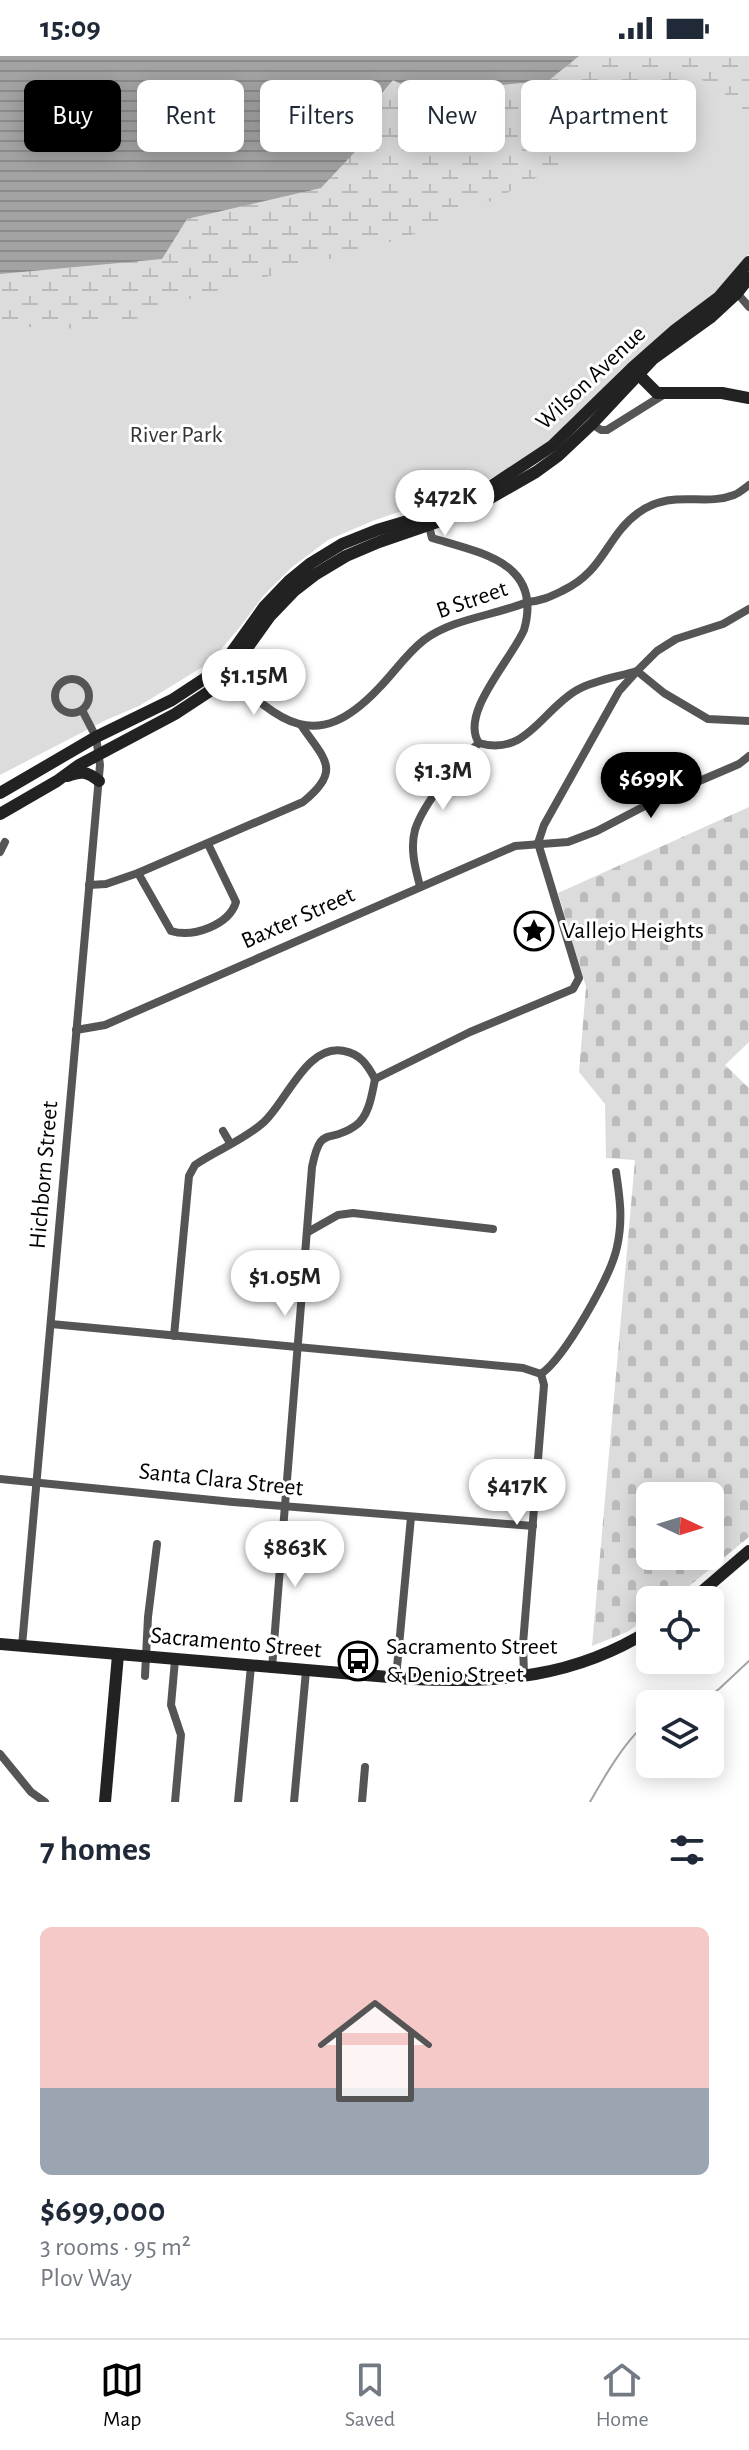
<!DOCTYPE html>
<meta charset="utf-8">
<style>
:root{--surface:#fff;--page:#f6f6f7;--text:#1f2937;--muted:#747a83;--line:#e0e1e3;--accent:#000}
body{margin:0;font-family:"Alegreya Sans",sans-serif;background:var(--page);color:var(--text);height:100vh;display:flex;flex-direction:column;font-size:30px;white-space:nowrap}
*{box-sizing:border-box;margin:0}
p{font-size:26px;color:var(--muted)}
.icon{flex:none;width:44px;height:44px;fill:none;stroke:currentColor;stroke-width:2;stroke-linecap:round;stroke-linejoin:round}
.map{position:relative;height:1746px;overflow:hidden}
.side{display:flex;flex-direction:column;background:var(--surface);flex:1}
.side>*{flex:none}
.banner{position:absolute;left:24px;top:24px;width:702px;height:72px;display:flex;gap:16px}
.needle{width:52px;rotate:94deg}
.fabs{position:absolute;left:636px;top:1426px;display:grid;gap:16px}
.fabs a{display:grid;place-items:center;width:88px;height:88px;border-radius:12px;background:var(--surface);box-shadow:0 4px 20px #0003;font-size:40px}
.price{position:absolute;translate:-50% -68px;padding:0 18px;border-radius:28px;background:#fff;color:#222;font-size:26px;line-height:52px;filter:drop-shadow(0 2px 4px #0008)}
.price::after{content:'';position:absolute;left:50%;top:48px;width:24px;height:18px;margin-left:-12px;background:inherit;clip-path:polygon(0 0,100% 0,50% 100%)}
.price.selected{background:var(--accent);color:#fff}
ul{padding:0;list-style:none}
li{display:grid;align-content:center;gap:16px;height:424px;padding:0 40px}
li+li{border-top:2px solid var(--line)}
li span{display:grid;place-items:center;height:248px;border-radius:12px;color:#555}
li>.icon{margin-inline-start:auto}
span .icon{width:144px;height:144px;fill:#fffc;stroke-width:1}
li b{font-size:34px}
h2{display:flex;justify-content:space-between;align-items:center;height:96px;padding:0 40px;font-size:34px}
.tag{padding:0 28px;border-radius:12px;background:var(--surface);box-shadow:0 4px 20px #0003;font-size:28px;line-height:72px}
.tag.selected{background:var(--accent);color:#fff}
.status{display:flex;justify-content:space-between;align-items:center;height:56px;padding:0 40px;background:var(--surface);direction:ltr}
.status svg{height:22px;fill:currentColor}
.menu{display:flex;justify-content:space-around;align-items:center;height:112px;border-top:2px solid var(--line);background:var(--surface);font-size:22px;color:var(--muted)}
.menu a{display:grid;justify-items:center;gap:4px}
.menu .selected{color:var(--accent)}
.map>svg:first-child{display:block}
.green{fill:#dcdcdc}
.wetland{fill:url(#wetland-marsh)}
.cemetery{fill:url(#cemetery-stones);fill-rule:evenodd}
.water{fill:url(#water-rules)}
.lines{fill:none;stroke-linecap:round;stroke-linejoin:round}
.stream{stroke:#a3a3a3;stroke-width:2}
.street{stroke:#555;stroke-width:8}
.secondary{stroke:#222;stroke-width:12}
.labels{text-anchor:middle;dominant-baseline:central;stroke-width:6;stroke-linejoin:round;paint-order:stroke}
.street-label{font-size:24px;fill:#000;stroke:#fff}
.park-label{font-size:24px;fill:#333;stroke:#fff}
.poi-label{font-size:24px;fill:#000;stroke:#fff;text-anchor:start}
</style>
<div class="status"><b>15:09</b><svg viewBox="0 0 49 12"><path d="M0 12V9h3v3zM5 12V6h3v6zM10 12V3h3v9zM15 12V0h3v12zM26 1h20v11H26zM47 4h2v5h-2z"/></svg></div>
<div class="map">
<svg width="749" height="1746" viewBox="0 0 749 1746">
<defs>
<pattern id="wetland-marsh" width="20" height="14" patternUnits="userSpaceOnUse" patternTransform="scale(2)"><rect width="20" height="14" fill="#dcdcdc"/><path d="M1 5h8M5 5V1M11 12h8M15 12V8" fill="none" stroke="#bbb"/></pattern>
<pattern id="cemetery-stones" width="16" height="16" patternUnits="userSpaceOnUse" patternTransform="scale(2)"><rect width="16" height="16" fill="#dcdcdc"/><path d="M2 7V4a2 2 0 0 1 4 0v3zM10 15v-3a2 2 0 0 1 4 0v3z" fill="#bbb"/></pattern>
<pattern id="water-rules" width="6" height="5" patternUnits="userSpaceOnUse" patternTransform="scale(2)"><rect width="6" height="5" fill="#a3a3a3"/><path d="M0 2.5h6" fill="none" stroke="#8b8b8b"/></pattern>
</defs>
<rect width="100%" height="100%" fill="#fff"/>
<path class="green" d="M728,0L749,50V198L703,250L665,276L623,312L556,382L516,411L459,436L375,464L328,484L291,512L264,539L240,571L209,607L139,650L106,664L0,719V218Z"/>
<path class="wetland" d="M570,0H749V71L717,27L694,23L559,110L462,160L401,183L198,240L139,262L96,271L45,274L0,265V137L386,24Z"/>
<path class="cemetery" d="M749,751V986L725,1009L749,1032V1481L672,1544H650V1560L627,1576L592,1590L635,1104L606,1102L605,1048L579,1016L586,931L558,837ZM650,1440H710V1500H650Z"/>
<path class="water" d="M0,0H579L548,25L417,36L393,24L381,38L380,69L321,132L187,163L162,203L0,218Z"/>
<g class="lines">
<g class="stream">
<path d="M683,1648L703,1644L719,1633L749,1605"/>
<path d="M590,1746C603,1723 628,1679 650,1665"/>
</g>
<g class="street">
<path d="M737,237L749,251"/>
<path d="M592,368L601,374H607L663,339"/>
<path d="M428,466L432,482C482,497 543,507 524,574C511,604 459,658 479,687C526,701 542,654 577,634C595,624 617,621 637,615"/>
<path d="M225,615C280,666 315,699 378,633C394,617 406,598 424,584C454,562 494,560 527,546C541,545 550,541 562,535C605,515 606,480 638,457C672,432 703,451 734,439C739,437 744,433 749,429"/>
<path d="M637,615L664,637L708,663L749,665"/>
<circle cx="72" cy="640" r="17"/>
<path d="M538,787L544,769L619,635L637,615L657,595L676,583L723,568L749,553"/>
<path d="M0,796L5,786"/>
<path d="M138,817L171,875C193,882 229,869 236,846L208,788"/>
<path d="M89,829L106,828L138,817L303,746C343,714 324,703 301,669"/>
<path d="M420,830C415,812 410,792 415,774C423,748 459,704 479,687"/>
<path d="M76,974L105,969L515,790L568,786L597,775L662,741L739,708L749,700"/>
<path d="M375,1023L470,976L573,933L579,922L538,787"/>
<path d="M223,1075L230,1087"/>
<path d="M308,1176L338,1159L353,1157L493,1173"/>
<path d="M51,1268L523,1312L541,1318"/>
<path d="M174,1280L189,1120L195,1109C217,1094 244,1084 264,1066C287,1045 307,987 344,995C360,998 367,1008 375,1023C372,1038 369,1061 355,1070C328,1089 321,1067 312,1111L272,1612"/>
<path d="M541,1318C565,1301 611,1220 617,1191C623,1165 620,1142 616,1116"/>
<path d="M0,1423L233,1446L533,1470"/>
<path d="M22,1590L100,709L96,681L82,654"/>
<path d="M175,1604L171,1649L181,1679L175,1746"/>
<path d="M524,1619L523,1588L544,1329L541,1318"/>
<path d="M145,1620L148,1561L157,1488"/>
<path d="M396,1622L411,1461"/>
<path d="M0,1698L31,1736L45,1746"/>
<path d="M238,1746L251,1610"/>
<path d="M294,1746L306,1615"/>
<path d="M362,1746L365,1711"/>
</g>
<g class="secondary">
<path d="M634,314L657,337H722L749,342"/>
<path d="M68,720C81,715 87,715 99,725"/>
<path d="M0,737L96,681L172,644L207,621L229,600L264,551L289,525L311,507L342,488L377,474L438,456L481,437L552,390L632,312L675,274L719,241L749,206"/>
<path d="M0,758L57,725L79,709L175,658L213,633L235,609L270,560L294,535L316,518L346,500L379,486L440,465L487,444L536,416L558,400L592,368L653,303L710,262L737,237L749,222"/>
<path d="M692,1544L749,1495"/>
<path d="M0,1588L412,1623C499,1627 574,1622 650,1574"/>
<path d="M105,1746L118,1599"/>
</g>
</g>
<defs>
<g id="sight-ring" transform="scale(2)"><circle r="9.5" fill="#fff" stroke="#000" stroke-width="1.5"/><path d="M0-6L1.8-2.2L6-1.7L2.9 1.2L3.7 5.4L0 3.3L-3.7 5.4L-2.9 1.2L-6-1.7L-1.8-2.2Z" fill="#000"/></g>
<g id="bus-ring" transform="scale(2)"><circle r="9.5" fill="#fff" stroke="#000" stroke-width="1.5"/><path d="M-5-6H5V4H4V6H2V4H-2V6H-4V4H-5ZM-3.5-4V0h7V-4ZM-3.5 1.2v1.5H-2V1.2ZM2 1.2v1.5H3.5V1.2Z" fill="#000"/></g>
</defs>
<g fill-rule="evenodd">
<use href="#sight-ring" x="534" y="875"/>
<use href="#bus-ring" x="358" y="1605"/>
</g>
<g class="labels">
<g class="street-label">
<text transform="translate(591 322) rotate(-43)">Wilson Avenue</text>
<text transform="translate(472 544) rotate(-19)">B Street</text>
<text transform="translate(298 862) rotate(-24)">Baxter Street</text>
<text transform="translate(44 1119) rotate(-85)">Hichborn Street</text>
<text transform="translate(221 1424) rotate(6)">Santa Clara Street</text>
<text transform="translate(236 1587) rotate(5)">Sacramento Street</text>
</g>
<g class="park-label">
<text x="176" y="379">River Park</text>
</g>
<g class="poi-label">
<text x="562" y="875">Vallejo Heights</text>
<text x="386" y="1591">Sacramento Street<tspan x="386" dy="28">&amp; Denio Street</tspan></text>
</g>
</g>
</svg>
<div class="fabs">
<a><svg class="needle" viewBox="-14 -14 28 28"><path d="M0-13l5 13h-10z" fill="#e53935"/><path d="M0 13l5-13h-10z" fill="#747a83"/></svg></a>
<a><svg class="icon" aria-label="locate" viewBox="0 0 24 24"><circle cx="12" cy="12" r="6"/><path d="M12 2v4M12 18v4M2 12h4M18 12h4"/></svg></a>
<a><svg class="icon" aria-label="layers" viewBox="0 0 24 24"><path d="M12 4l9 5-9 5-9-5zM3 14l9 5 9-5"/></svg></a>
</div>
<b class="price" style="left:445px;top:482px">$472K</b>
<b class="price" style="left:254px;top:661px">$1.15M</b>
<b class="price" style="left:443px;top:756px">$1.3M</b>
<b class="price selected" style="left:651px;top:764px">$699K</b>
<b class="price" style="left:285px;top:1262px">$1.05M</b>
<b class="price" style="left:517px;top:1471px">$417K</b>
<b class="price" style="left:295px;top:1533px">$863K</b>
<div class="banner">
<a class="tag selected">Buy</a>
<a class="tag">Rent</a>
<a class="tag">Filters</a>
<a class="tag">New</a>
<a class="tag">Apartment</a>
</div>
</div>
<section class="side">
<h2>7 homes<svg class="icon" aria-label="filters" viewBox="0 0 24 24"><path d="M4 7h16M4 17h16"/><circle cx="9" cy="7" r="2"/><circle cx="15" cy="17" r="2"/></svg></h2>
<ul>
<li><span style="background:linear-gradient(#f6c9c9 65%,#9aa5b1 0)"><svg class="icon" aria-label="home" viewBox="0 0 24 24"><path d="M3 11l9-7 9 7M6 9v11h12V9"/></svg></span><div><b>$699,000</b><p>3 rooms · 95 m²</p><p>Plov Way</p></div></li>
</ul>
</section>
<nav class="menu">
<a class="selected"><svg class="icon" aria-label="map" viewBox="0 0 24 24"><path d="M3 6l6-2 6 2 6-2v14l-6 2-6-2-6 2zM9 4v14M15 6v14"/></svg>Map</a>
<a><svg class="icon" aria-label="saved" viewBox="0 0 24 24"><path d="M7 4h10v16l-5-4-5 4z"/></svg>Saved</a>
<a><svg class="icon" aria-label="home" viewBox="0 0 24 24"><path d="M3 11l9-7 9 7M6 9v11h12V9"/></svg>Home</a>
</nav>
